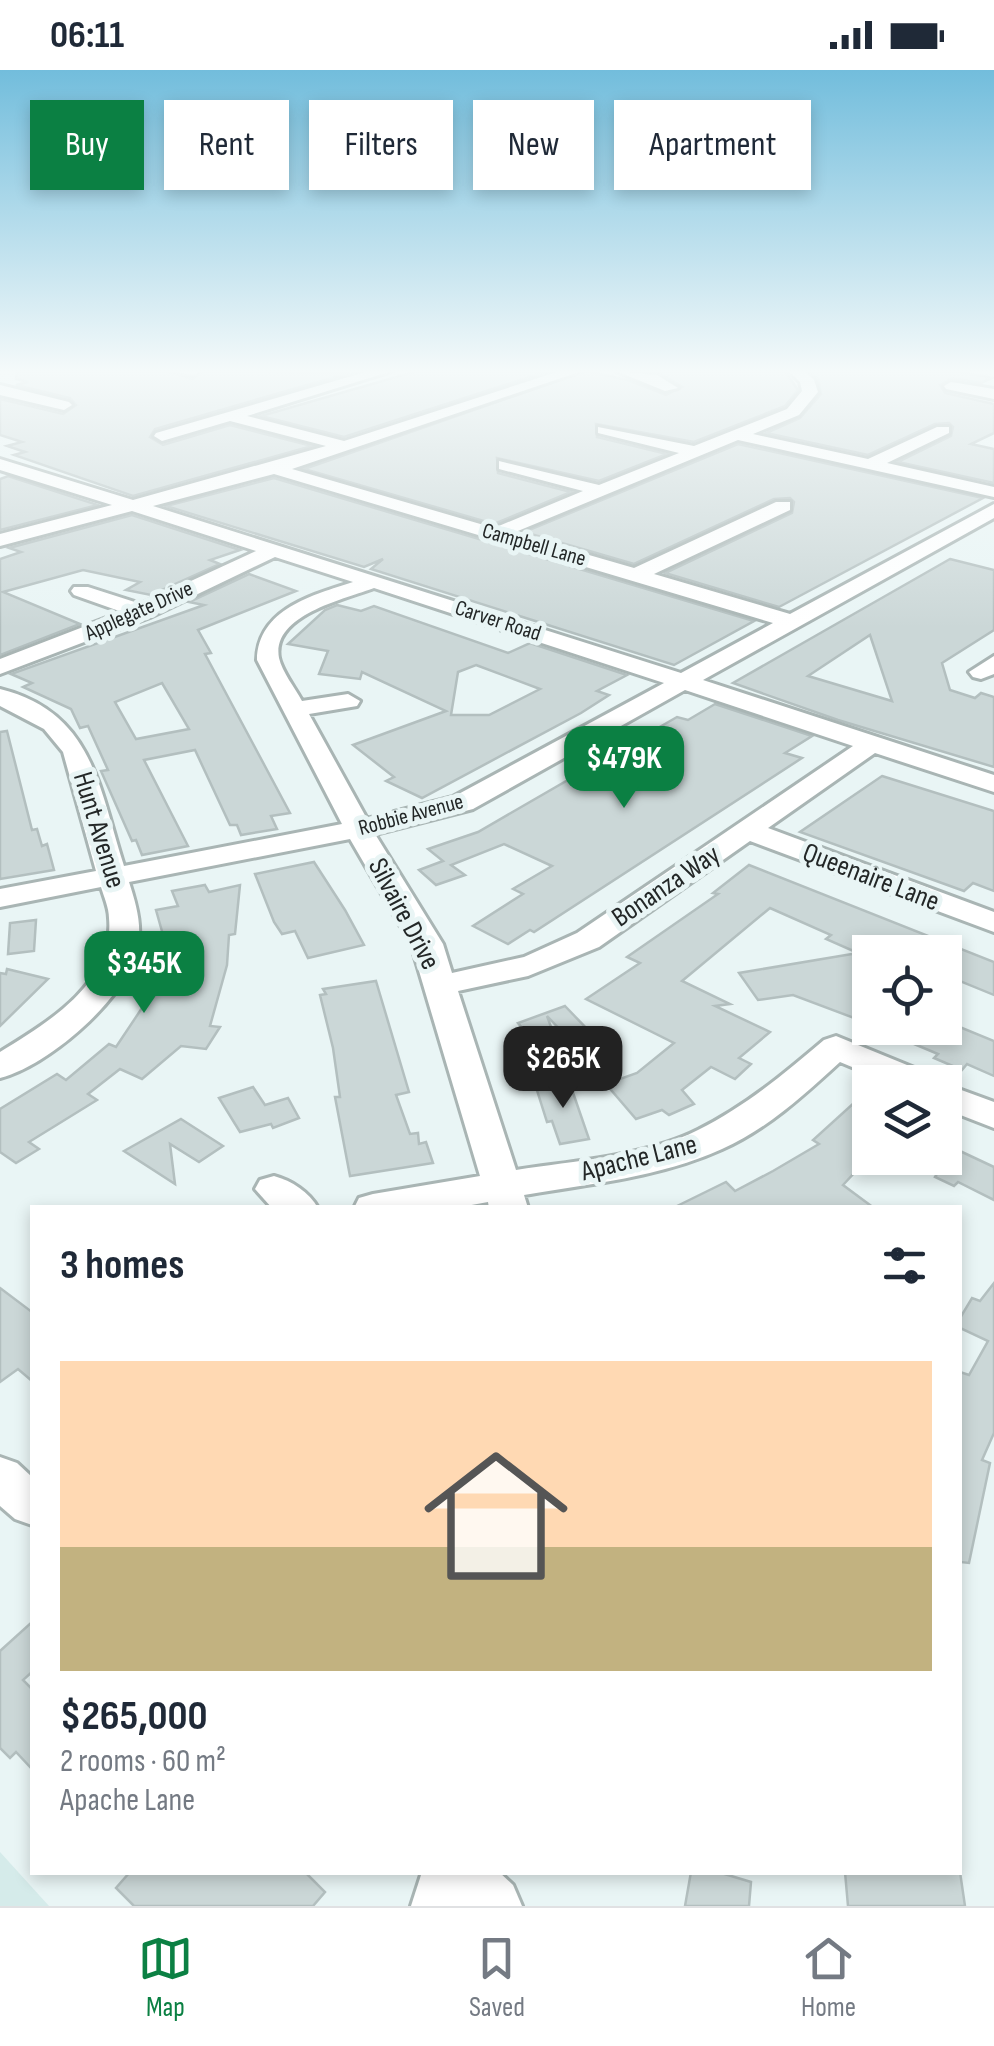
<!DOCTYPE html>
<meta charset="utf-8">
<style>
:root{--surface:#fff;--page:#f2f2f3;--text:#1f2937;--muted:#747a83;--line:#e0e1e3;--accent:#0b8043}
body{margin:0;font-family:"Sofia Sans Condensed",sans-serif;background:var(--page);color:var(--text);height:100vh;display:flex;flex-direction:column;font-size:38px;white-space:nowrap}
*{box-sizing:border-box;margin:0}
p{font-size:32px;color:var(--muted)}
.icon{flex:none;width:55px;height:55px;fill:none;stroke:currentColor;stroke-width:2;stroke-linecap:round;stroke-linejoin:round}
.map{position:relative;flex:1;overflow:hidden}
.details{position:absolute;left:30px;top:1135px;width:932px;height:670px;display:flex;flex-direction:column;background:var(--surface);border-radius:0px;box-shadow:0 5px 15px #0003}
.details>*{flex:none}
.hud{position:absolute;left:30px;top:30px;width:935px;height:90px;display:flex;gap:20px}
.tools{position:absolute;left:852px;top:865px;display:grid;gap:20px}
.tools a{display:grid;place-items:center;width:110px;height:110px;border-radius:0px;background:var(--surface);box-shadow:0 5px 15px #0003;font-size:50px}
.price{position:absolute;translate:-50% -85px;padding:0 22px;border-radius:20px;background:var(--accent);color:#fff;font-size:32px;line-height:65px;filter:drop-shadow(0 2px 5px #0008)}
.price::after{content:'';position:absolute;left:50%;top:60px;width:30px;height:22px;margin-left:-15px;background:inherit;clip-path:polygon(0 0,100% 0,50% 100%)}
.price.on{background:#222;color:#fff}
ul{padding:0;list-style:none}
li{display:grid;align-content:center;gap:20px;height:530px;padding:0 30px}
li span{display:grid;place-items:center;height:310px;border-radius:0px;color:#555}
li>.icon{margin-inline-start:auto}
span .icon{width:180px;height:180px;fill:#fffc;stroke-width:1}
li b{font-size:42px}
h2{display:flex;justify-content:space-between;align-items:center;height:120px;padding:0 30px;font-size:42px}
.pill{padding:0 35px;border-radius:0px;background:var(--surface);box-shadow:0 5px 15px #0003;font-size:35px;line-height:90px}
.pill.on{background:var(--accent);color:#fff}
.status{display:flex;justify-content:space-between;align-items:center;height:70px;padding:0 50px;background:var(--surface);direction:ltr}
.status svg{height:28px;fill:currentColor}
.dock{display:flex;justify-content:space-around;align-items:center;height:140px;border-top:2px solid var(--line);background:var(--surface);font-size:28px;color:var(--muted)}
.dock a{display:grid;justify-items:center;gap:5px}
.dock .on{color:var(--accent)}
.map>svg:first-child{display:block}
.built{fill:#d5ebea}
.building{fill:#cbd7d7;stroke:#b3bfbf;stroke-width:2.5;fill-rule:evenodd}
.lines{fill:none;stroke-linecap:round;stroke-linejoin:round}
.minor-casing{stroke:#a9b5b4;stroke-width:6}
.minor{fill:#fff;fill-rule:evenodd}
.labels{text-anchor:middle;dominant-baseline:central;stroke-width:10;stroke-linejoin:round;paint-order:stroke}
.far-street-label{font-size:22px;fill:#232727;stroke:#e9f5f5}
.street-label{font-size:28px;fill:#232727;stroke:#e9f5f5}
</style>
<div class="status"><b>06:11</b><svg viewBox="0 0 49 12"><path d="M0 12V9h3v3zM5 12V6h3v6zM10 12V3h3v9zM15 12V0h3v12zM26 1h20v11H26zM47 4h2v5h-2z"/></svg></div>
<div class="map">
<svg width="994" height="1836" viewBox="0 0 994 1836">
<rect width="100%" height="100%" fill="#e9f5f5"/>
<path class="built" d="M0,1782L19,1803L49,1836H0Z"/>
<g class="building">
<path d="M17,301H167L192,309L204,301L349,303L155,359L150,367L163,375L230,355L312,376L133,426L14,385L25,382L7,376L22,372L0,365V329L63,344L76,335L70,328L16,315L28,312L16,309Z"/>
<path d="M417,301H548L344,367L261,346Z"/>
<path d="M586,301L628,310L666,325L682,317L656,301H785L798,320L785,336L694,372L596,354L597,367L667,384L599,411L497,388L498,403L571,422L494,454L304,399Z"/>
<path d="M955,301L992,308L981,313L952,308L940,315L945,323L994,334V363L971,374L994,379V413L898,392L951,366L953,357L949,353L935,354L868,385L766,363L800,348L821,324L818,309L811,302Z"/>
<path d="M738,374L983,428L779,537L665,503L792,443L794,432L790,428L774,429L634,494L524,462Z"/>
<path d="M8,406L98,435L0,460V409Z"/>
<path d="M274,408L754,551L674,595L371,499L383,489L364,497L166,436Z"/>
<path d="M132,445L240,480L210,490L220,494L151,525L126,520L140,512L83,500L3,522L80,554L0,585V489L21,482L9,478Z"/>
<path d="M950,489L994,500V560L942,593L950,620L975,628L981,623L994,627V697L838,650L733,613ZM870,565L892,631L808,606Z"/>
<path d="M249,504L296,521L198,560L211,583L205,584L290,743L271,746L277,759L241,765L237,755H230L195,680L144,690L188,776L142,785L136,770L132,771L101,701L108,700L88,656L80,658L71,639L23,617L32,613L11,604L204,535L189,532ZM162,613L189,659L136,669L115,632Z"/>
<path d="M337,535L361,541L374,536L508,583L530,573L627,605L597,621L609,625L581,643L422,728L386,711L394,707L353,675L446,641L362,602L360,609L319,604L328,581L288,574L325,540ZM476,595L540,619L489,645H451L458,602Z"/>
<path d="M715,634L812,666L785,683L802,688L534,862L530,860L508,874L473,856L523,824L513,819L552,796L504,774L451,795L465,805L436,815L419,800L443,791L428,779L478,762L677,647L688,650Z"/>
<path d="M7,661L32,760L37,759L42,776L47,774L54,800L0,809V662Z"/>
<path d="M882,706L994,741V821L973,813L964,821L800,762Z"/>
<path d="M314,792L345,840L364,875L308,888L295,861L282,864L274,852L255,804Z"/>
<path d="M749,795L994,892V925L945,905V882H870V954L793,925L758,930L739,903L858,883L826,869L831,865L770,838L682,911L730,934L715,936L770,962L739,988L751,994L735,1009L711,997L682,1020L694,1034L669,1045L662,1040L636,1049L606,1014L637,1003L674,973L586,929L640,893L627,887L718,824L713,823Z"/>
<path d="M205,815L209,822L240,815L235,864L229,865L227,895L210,956L220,957L206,979L181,976L142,1009L120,999L88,1024L97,1030L29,1072L39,1079L16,1093L0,1082V1039L57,1004L66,1010L109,974L116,977L160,911L146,912L156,872H165L156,840L178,836L172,821Z"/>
<path d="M36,850L34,881L8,884L10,853Z"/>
<path d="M7,899L48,909L0,956V903L6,904Z"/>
<path d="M376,911L409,1022L396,1025L410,1064L418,1063L419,1074L426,1072L433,1093L350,1106L335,1027H340L333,978L320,925L326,924L323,919Z"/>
<path d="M565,936L589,961L568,968L547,946L554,965L533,971L518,953Z"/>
<path d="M945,951L994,971V1006L967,994L962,1000L934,988L938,984L876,958H945Z"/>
<path d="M561,1010L569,1011L589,1069L560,1074L552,1051L547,1052L536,1017Z"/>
<path d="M253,1017L265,1035L288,1028L299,1048L273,1058L271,1054L240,1062L219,1028Z"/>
<path d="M855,1032L870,1039V1086L843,1115L874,1138H673L726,1112L735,1121L773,1101L819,1074L813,1070Z"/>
<path d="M181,1049L223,1076L199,1092L170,1074L175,1114L124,1081Z"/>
<path d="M945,1074L994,1097V1130L958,1112L954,1116L935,1107L945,1091Z"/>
<path d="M994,1213V1363L982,1390L990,1393L969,1493L960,1492V1302L969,1305L988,1271L960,1258V1248L972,1228L980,1231Z"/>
<path d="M0,1218L32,1242V1311L18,1299L0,1312Z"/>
<path d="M32,1552V1602L23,1610L32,1619V1699L16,1682L10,1688L0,1678V1581Z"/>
<path d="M130,1802H305L325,1822L313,1836H134L116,1818Z"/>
<path d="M691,1802H718L751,1812L749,1836H685Z"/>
<path d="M845,1802H960L965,1836H848Z"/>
</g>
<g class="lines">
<g class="minor-casing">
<g id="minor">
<path d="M171,301H200L193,305Z"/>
<path d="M369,301H392L247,346L344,371L560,301H582L292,399L494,458L583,421L499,399V391L599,415L679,383L598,363V357L694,376L787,339L802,321L800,312L789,301H805L814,310L818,322L799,345L753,364L868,389L937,357H949V363L887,393L994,417V427L738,370L513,463L634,498L776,432H790V440L654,504L790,544L994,434V448L703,610L994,705V722L875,683L768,758L994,842V862L750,771L599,877L528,906L458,921L516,1100C573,1091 647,1086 698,1060C746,1036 784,1004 824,970L836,966L929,1004L934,1012H888L840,992C804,1025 767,1059 722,1079C661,1107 589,1114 524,1125L528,1138H489L488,1132L455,1138H354L359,1128L373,1124L480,1106L411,874L350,769L129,812C137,837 144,861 135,887C119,934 47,996 0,1008V982C47,953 115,913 109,848C109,838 104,827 101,817L0,837V819L96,801L63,682L44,659L0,636V619C93,642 99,718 124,796L342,754L257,590C258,539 313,525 353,512L275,487L150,547L0,604V589L122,542L74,525L71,521L74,517H88L141,534L256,481L132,441L0,476V464L112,435L0,400V389L133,430L326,376L230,351L162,371L154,366L156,363ZM274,404L773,553L681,603L153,436ZM374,518L664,613L453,727L367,749L309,644L357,636L360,631L348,624L302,631C295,618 282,602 279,588C271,545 345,529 374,518ZM685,620L853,676L577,863L524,887L452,903L443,874L375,764L473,739Z"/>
<path d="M616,301L657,305L678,318L665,321Z"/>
<path d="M951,312L994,319V329L946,319L944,316Z"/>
<path d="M0,315L69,332L72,335L64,340L0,325Z"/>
<path d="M994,586V604L981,609L973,607L969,602Z"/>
<path d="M945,1014L994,1032V1058L945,1039Z"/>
<path d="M274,1106C292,1111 309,1122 318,1138H272L255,1119L260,1110Z"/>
<path d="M0,1387L17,1393L32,1407V1455L15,1449L0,1436Z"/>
<path d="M422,1802H499L513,1815L522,1836H411Z"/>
</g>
</g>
<use href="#minor" class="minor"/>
</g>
<linearGradient id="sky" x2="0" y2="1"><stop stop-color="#72bddc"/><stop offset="0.54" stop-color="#f5fafa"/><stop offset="1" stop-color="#f5fafa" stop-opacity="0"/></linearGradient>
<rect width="994" height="558" fill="url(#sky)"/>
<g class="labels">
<g class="far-street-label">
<text transform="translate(534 475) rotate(16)">Campbell Lane</text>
<text transform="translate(139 541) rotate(-24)">Applegate Drive</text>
<text transform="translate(498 551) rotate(18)">Carver Road</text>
<text transform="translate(411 745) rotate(-15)">Robbie Avenue</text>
</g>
<g class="street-label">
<text transform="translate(99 760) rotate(73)">Hunt Avenue</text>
<text transform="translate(871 807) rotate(21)">Queenaire Lane</text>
<text transform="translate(666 816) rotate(-34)">Bonanza Way</text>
<text transform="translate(404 844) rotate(62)">Silvaire Drive</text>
<text transform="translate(639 1088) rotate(-14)">Apache Lane</text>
</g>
</g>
</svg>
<div class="tools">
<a><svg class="icon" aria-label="locate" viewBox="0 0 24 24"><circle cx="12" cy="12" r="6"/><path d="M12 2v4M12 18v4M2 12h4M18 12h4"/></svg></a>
<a><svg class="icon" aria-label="layers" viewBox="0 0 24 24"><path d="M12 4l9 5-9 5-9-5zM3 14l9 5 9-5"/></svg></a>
</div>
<b class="price" style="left:624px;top:741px">$479K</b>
<b class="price" style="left:144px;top:946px">$345K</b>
<b class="price on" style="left:563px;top:1041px">$265K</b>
<div class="hud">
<a class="pill on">Buy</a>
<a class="pill">Rent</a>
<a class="pill">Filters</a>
<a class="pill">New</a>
<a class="pill">Apartment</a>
</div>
<section class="details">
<h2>3 homes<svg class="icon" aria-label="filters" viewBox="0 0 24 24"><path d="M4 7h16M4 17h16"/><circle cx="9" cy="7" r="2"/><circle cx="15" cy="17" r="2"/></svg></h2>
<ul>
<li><span style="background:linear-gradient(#ffd9b3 60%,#c2b280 0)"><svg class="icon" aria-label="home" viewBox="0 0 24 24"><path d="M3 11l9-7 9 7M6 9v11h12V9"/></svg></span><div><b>$265,000</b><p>2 rooms · 60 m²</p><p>Apache Lane</p></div></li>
</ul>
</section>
</div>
<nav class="dock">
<a class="on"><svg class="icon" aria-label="map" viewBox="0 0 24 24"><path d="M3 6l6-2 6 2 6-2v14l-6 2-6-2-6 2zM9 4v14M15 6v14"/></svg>Map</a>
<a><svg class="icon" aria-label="saved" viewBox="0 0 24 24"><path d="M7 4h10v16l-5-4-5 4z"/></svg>Saved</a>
<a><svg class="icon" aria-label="home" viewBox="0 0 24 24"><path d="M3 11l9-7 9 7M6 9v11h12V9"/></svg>Home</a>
</nav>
